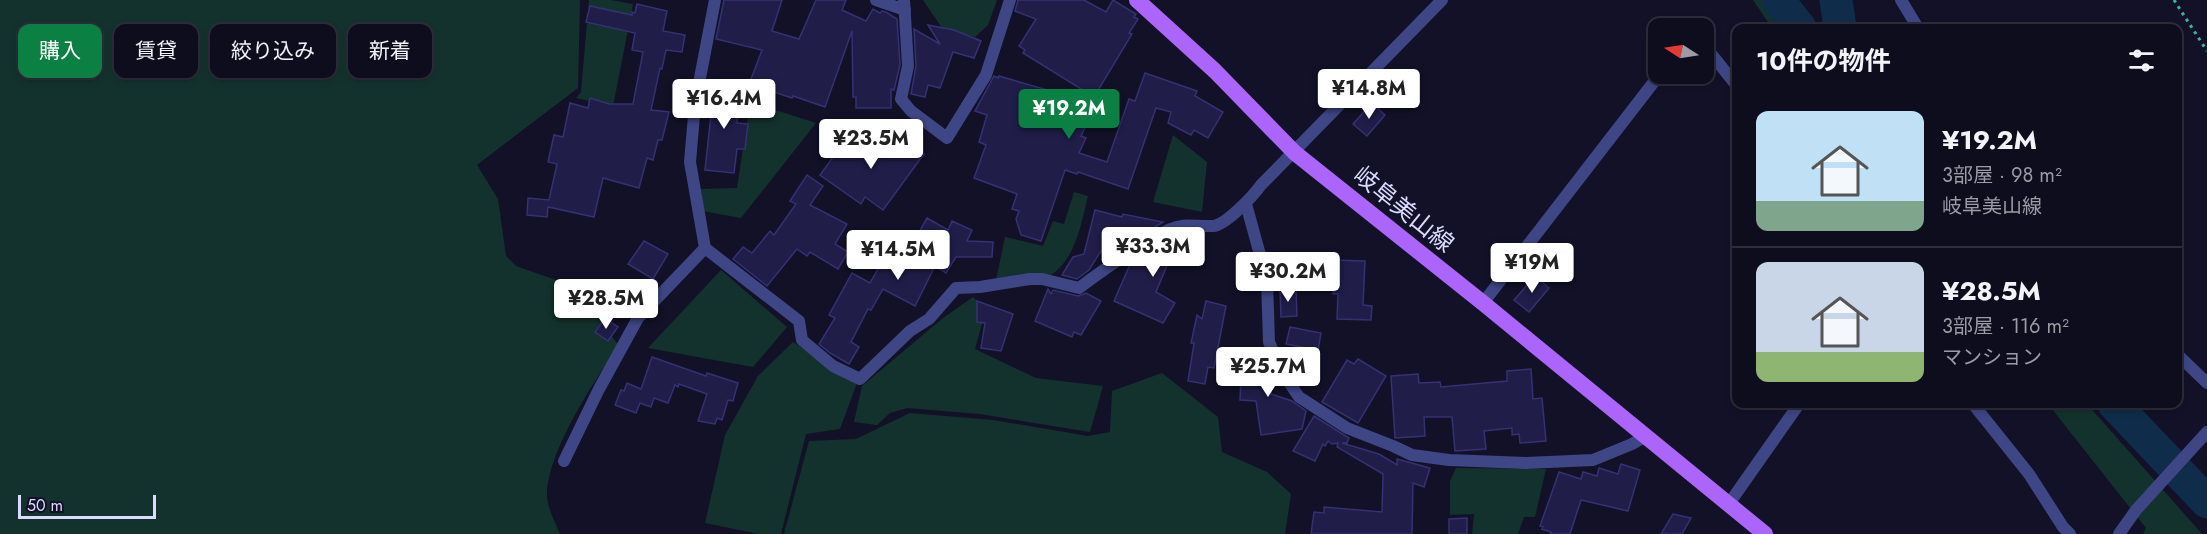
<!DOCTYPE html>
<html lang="ja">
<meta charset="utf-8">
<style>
:root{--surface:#0e0d1e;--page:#171627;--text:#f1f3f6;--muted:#9b9ca4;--line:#2e2d3c;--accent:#0b8043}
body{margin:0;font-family:Jost,"Noto Sans JP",sans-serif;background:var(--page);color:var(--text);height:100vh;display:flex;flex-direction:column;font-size:22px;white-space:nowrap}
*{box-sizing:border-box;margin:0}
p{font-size:20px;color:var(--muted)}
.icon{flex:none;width:33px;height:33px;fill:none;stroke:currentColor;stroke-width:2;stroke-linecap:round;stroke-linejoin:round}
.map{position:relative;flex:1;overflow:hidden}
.drawer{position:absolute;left:1732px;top:24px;width:450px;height:384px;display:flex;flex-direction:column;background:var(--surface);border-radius:12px;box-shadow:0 3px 9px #0003,0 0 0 2px var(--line)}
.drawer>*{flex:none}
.banner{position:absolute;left:18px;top:24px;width:570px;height:54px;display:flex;gap:12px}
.needle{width:39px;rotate:282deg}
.buttons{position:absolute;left:1648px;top:18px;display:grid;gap:12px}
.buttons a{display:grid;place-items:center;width:66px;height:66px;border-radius:12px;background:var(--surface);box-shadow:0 3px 9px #0003,0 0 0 2px var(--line);font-size:30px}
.scale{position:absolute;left:18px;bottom:15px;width:138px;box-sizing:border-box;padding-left:6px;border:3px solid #dadbfe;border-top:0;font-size:16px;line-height:21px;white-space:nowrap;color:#dadbfe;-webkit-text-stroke:4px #121128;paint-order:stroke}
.price{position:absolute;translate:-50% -51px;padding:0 14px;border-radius:6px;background:#fff;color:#222;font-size:20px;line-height:39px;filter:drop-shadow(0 2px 3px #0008)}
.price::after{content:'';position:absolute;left:50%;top:36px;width:18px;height:14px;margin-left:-9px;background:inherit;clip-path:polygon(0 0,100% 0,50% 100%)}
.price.current{background:var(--accent);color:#fff}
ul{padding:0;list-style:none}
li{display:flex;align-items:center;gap:18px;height:150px;padding:0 24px}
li+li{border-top:2px solid var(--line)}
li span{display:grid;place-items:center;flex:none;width:168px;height:120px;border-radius:12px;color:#555}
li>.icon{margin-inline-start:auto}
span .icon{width:72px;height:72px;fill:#fffc;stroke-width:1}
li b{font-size:26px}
h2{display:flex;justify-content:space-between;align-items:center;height:72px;padding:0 24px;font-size:26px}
.chip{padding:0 21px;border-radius:12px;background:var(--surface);box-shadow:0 3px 9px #0003,0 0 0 2px var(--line);font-size:21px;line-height:54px}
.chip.current{background:var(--accent);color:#fff}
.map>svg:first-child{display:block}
.green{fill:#14322d}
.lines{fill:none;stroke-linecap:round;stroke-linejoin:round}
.river{stroke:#0f2d4a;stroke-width:33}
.building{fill:#201e49;stroke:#343174;stroke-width:1.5}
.path{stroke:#35b79b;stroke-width:3;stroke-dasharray:3 4.5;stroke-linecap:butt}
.minor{stroke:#3e4685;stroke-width:12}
.primary{stroke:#ac65fa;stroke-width:16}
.labels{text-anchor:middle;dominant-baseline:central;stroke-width:6;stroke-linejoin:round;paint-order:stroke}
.street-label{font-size:24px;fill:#dadbfe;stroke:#121128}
</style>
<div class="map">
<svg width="2207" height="534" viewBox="0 0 2207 534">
<rect width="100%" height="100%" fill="#121128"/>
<g class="green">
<path d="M0,0H580L578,88L477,165L498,199L506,256L516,266L576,287L619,346C594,380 547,453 547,495C547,507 555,522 560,534H0Z"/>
<path d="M589,0H611L633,4L613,106L576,98L581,92Z"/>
<path d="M923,0H997L988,25L975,37L942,28Z"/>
<path d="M1753,0H1771L1789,28H1772Z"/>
<path d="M750,102L816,123L741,218L703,211L701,189L737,188Z"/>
<path d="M1173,135L1207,162L1202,212L1153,202Z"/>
<path d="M1074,192L1088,196C1080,228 1074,270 1038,281C1025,285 1008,284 995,285L1005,237L1043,246L1053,221L1064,224Z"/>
<path d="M721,270L787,327L753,367L648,348Z"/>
<path d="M973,297L986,309L975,349L1036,378L1103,386L1090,432L980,414L907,408L890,413L877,425L854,422L862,386L943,318Z"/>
<path d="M793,342L857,383L840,429L806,434L781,534H759L705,523L725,435L758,376Z"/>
<path d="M1162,373L1218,417L1222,452L1267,472L1291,494L1285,534H784L809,441L856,439L910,413L993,420L1088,436L1110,432L1112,391Z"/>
<path d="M2048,404H2087L2202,534H2143L2146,528Z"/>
<path d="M1456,468L1546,469L1535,517H1524L1518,534H1472L1474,514L1450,515V481Z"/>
</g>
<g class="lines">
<g class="river">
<path d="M1778,0L1800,28"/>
<path d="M1836,0L1840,28"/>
<path d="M2114,404L2207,502"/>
</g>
</g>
<g class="building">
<path d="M724,0H782L772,31L799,39L816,0H846L842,10L866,21L873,9L880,13L882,11L886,12L897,19L900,65L894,90L891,89V108H856V97H853L852,31L825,107L793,96L792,98L768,90L766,94L748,87L762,50L716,39Z"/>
<path d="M1018,0H1084L1106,12L1113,0L1136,14L1134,17L1138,19L1129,33L1132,34L1094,97L1023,53L1025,50L1019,46L1036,19L1015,11Z"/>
<path d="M637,4L667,11L663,31L685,35L682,52L666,50L662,69L660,68L651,110L669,112L662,140H658L653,160L647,158L639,188L603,178L594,217L548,207L547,217L527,215L528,198L549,200L557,164L548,162L554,135L563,137L570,103L588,108L590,98L609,104H633L643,52L632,50L635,33L586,22L590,6L632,15V12L635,13Z"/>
<path d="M928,25L954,30L981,41L974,58L953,52L940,88L928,85L925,97L911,94L916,66L914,29L940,44Z"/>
<path d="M1145,73L1197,91L1195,96L1223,112L1208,138L1194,130L1191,135L1168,123L1171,112L1156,108L1128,189L1078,172L1077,174L1065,170L1041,241L1021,235L1016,219L1019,211L1012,209L1017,194L974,178L986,145L979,142L987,115L975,111L994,76L998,78L999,76L1096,104L1081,136L1086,138L1079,153L1107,162L1129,99L1135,101Z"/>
<path d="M709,87L740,90L737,123L748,124L745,149H737L734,173L705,170L711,114L706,113Z"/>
<path d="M1372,103L1385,115L1367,136L1353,124Z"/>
<path d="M851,132L883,156L898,135L924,154L883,210L865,197L861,204L820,175Z"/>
<path d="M807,175L823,186L810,205L847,224L835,244L848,252L838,269L810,252L807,256L797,249L767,286L733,259L743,247L752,253L770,231L774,235L796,204L790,201Z"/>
<path d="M1095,210L1122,217L1123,214L1163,222L1112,254L1101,251L1089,270L1077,279L1062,275L1073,257L1084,254Z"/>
<path d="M927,218L948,230L952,221L972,230L967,241L993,242L992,257H956L946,273L935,266L915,306L883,289L871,310L868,309L851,342L859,347L849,364L830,353L819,344L835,318L829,315L852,273L870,283L887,253L892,256L895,251L905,257Z"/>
<path d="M1177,235L1198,246L1188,265L1171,256L1156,292L1175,303L1163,323L1114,301L1132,260Z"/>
<path d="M644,241L668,254L653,279L628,264Z"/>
<path d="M1331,260L1365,261L1363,305L1372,306L1371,320L1337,319L1338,294H1333L1334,275L1330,274Z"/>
<path d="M1535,276L1549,288L1529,312L1514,300Z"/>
<path d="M1048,289L1051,294L1053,290L1078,296L1086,293L1101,301L1081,335L1074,332L1072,337L1035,321Z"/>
<path d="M1296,289L1297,316L1281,317L1280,290Z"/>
<path d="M977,301L1013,314L1001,351L981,348L985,323L977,322Z"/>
<path d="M1206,301L1226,306L1214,368L1208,367L1205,384L1188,381L1194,343H1191L1197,315L1202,319Z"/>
<path d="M605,318L618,327L608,341L595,332Z"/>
<path d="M1290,327L1321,333L1318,350L1286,344Z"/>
<path d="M652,357L706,376L707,373L738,383L733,401L728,400L722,420L717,418L715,424L698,421L707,394L679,384L678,387L675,385L668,403L654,398L651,407L640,403L636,413L615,405L621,390L624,391L627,383L641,389Z"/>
<path d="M1242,357L1267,358L1273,371L1271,394L1292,401L1306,411L1302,429L1261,435L1256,401L1240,400Z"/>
<path d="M1358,359L1386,376L1358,423L1322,402L1347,360L1354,364Z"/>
<path d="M1531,369L1533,399L1542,398L1546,441L1520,443L1519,434L1512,435V428L1484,431L1486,449L1455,451L1452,417H1424L1425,436L1395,438L1391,376L1418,374L1419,383L1440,382L1441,387L1507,381V371Z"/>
<path d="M1314,416L1349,438L1347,443H1342L1379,454L1397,465V459L1430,468L1424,487L1413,483L1412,534H1311L1314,512L1324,513V507L1382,512L1383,474L1337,447L1338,443L1332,444L1328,441L1325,446L1323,444L1315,461L1293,451Z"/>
<path d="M1621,464L1640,470L1628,511L1581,500L1570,534H1550L1551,532L1542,529L1543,527L1540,526L1559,472L1581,479L1583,472L1597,476L1599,468L1618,474Z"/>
<path d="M1673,514L1691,518L1682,534H1661Z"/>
<path d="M1467,518V534H1449V519Z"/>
</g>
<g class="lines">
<path class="path" d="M2174,0L2207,51"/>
<g class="minor">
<path d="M715,0L695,104L690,162L705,248L799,321L802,340L833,366L860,379L910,331L929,319L956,288L980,287L1030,279H1042L1079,288C1107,267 1136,246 1168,230C1185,222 1195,227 1213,226C1226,225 1253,196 1261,185L1442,0"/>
<path d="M876,0L905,10"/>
<path d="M904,0L908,66L901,99L911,111L947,138L986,75L1010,0"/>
<path d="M1901,0L1918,28"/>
<path d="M1704,45L1737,86"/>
<path d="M1246,204L1267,280L1269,342L1282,372L1299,397L1347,428L1393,446L1412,455L1449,460L1526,463L1593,460L1632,444L1646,436"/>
<path d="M1483,303L1660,74"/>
<path d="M2178,355L2207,383"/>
<path d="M1973,404L2029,474L2063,527L2070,534"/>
<path d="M564,461L599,389L638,318L705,248"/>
<path d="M1728,505L1799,404"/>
<path d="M2119,534L2136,510L2207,432"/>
</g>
<path class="primary" d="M1137,0L1215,71L1295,153L1483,303L1765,534"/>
</g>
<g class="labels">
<g class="street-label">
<text transform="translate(1404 209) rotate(39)">岐阜美山線</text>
</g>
</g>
</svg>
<div class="buttons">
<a><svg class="needle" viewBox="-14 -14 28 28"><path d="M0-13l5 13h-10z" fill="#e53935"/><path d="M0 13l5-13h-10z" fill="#9b9ca4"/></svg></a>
</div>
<div class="scale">50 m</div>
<b class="price" style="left:1369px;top:120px">¥14.8M</b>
<b class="price" style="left:724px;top:130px">¥16.4M</b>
<b class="price current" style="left:1069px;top:140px">¥19.2M</b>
<b class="price" style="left:871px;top:170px">¥23.5M</b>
<b class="price" style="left:1153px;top:278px">¥33.3M</b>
<b class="price" style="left:898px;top:281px">¥14.5M</b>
<b class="price" style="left:1532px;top:294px">¥19M</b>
<b class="price" style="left:1288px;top:303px">¥30.2M</b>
<b class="price" style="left:606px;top:330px">¥28.5M</b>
<b class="price" style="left:1268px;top:398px">¥25.7M</b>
<div class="banner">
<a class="chip current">購入</a>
<a class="chip">賃貸</a>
<a class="chip">絞り込み</a>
<a class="chip">新着</a>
</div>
<section class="drawer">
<h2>10件の物件<svg class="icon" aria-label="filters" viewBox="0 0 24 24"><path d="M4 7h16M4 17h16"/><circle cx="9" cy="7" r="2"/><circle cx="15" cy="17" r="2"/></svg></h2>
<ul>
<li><span style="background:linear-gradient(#bfe0f5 75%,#7fa58c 0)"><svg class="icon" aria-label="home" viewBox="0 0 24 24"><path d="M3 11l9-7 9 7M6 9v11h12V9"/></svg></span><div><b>¥19.2M</b><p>3部屋 · 98 m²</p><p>岐阜美山線</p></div></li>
<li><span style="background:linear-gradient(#c9d6e8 75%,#8fb573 0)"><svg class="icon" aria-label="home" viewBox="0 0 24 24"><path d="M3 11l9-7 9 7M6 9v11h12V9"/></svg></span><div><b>¥28.5M</b><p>3部屋 · 116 m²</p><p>マンション</p></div></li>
</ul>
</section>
</div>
